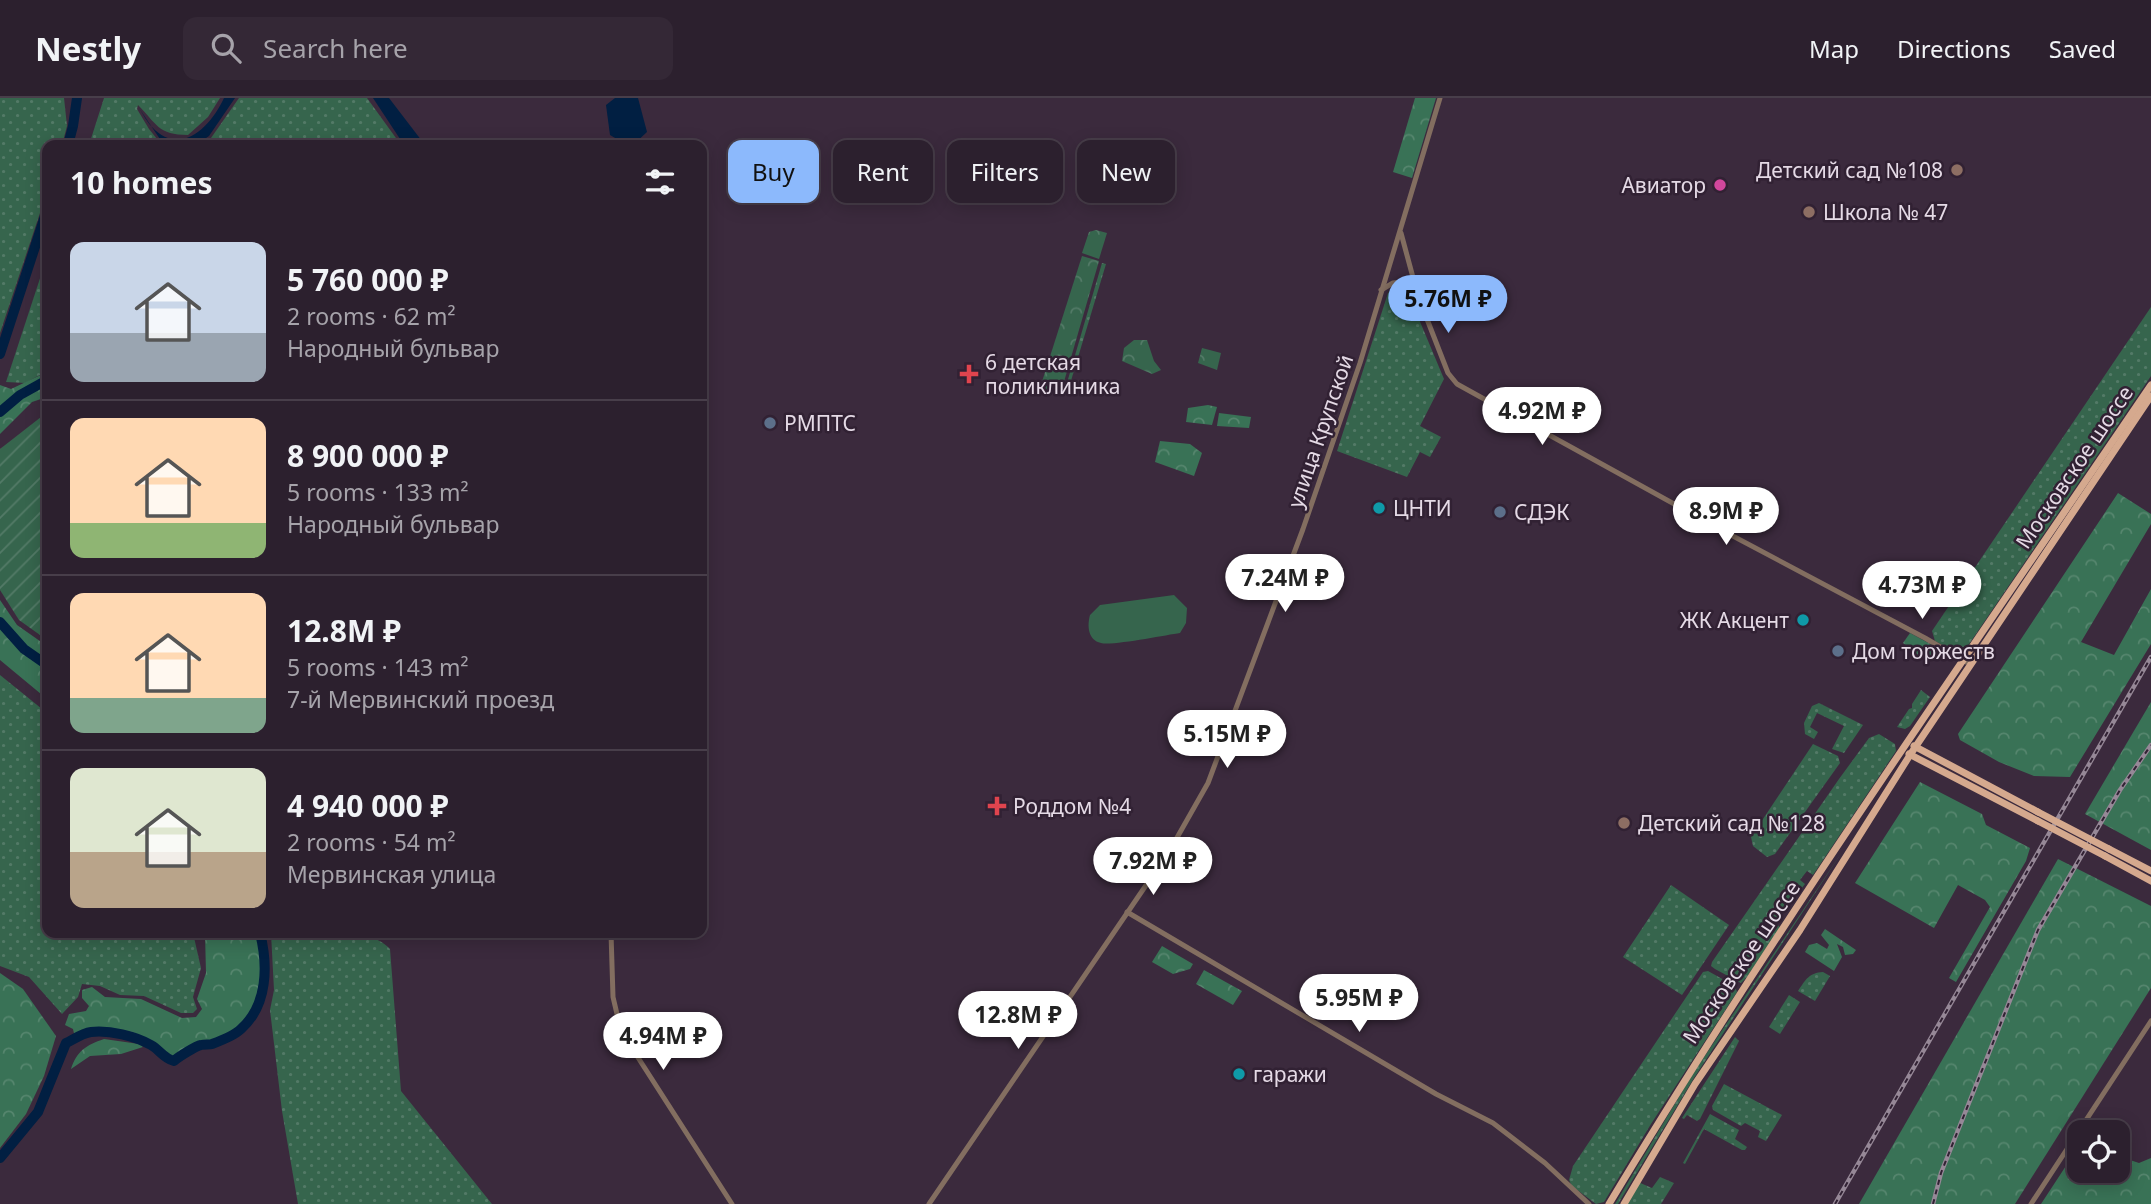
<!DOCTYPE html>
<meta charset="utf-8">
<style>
:root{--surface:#2c202e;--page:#342836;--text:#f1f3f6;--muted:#a6a3aa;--line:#483e4a;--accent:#8cb9fc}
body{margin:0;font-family:"Noto Sans",sans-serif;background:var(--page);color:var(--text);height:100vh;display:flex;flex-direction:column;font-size:26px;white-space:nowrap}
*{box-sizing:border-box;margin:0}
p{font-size:23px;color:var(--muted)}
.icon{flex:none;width:38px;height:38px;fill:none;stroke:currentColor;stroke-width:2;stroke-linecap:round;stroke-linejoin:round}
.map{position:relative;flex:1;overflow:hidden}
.sheet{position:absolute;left:42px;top:42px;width:665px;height:798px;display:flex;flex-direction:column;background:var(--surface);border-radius:14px;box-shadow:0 4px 18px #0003,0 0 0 2px var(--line)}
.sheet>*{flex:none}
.guide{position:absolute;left:728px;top:42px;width:665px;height:63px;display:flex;gap:14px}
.fabs{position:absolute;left:2067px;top:1022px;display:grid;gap:14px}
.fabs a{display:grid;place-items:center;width:63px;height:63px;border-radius:14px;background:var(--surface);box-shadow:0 4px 18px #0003,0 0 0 2px var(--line);font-size:35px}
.price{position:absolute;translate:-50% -60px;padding:0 16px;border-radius:24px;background:#fff;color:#222;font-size:23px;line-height:46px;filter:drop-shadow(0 2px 4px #0008)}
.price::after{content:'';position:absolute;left:50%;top:42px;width:21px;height:16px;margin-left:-10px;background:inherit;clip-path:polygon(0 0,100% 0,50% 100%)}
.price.on{background:var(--accent);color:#111}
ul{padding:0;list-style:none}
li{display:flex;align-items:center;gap:21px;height:175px;padding:0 28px}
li+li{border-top:2px solid var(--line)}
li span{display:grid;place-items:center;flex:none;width:196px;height:140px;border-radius:14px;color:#555}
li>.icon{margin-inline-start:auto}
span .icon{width:84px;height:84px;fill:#fffc;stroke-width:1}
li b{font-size:30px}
h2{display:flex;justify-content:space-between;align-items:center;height:84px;padding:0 28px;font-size:30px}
.tag{padding:0 24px;border-radius:14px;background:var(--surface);box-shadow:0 4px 18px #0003,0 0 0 2px var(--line);font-size:24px;line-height:63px}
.tag.on{background:var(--accent);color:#111}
header{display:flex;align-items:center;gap:42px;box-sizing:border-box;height:98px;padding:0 35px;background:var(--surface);border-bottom:2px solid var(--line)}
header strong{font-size:33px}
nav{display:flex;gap:38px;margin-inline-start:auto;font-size:24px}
.search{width:490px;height:63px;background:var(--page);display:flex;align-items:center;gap:18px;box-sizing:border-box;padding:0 24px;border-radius:14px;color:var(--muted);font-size:26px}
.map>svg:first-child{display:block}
.grass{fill:url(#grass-dots)}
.forest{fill:url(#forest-crowns)}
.park{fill:url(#park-crowns)}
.garden{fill:url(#garden-furrows)}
.pitch{fill:#36654d}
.water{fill:#011f42}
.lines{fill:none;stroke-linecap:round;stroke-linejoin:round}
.river{stroke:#011f42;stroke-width:10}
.minor{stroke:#836e60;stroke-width:5}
.major{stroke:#d5a98e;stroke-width:7}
.rail-casing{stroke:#968897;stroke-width:4.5}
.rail{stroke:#312133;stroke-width:2;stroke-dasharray:5;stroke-linecap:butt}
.major-bridge{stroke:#d5a98e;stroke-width:7}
.education-dot{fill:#8d6e63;stroke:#312133;stroke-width:2.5}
.hotel-dot{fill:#d1479c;stroke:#312133;stroke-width:2.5}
.health-dot{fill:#e0444e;stroke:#312133;stroke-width:2.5}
.service-dot{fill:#5c6f8a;stroke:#312133;stroke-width:2.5}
.culture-dot{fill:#0f9aa8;stroke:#312133;stroke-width:2.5}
.labels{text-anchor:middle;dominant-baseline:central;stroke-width:5;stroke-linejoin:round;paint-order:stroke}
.poi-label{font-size:21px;fill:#e5dae6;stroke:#312133;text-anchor:start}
.street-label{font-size:21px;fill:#e5dae6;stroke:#312133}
</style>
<header>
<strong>Nestly</strong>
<div class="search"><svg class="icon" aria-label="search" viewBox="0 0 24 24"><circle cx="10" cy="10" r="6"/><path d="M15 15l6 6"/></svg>Search here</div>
<nav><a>Map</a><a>Directions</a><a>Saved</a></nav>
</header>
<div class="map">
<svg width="2151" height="1106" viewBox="0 0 2151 1106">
<defs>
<pattern id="grass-dots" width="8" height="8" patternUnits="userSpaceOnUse" patternTransform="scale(1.75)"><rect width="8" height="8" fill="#36654d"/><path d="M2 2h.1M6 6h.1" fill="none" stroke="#537a67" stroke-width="1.8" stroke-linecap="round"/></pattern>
<pattern id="forest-crowns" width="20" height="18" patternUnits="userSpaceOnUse" patternTransform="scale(1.75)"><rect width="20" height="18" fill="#397256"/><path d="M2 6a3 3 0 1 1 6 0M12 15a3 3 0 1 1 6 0" fill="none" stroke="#56866e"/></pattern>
<pattern id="park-crowns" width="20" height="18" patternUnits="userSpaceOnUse" patternTransform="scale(1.75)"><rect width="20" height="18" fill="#36654d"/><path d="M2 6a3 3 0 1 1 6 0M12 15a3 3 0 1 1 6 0" fill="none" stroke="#537a67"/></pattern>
<pattern id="garden-furrows" width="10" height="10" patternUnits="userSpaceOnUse" patternTransform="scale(1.75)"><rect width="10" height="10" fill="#36654d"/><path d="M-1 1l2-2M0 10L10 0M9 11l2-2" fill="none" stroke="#537a67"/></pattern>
</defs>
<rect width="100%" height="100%" fill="#3b2a3d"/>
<g class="grass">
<path d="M0,0H64L67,28L62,47H47V94L0,235Z"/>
<path d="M104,0H220L208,19L188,37C158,37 157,26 138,7L137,11L149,31L161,46L160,47H89Z"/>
<path d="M239,0H367L401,47H201L211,40Z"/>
<path d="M47,159V273L25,285L6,284Z"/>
<path d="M1102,165L1106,166L1067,296L1064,295Z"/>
<path d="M1394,188L1400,189L1408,195L1444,281L1420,328L1441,339L1430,359L1420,354L1407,379L1337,353L1388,195Z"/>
<path d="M2151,209V278L1963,555L1960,556L1935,543L1932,533Z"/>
<path d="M0,577L47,615V835H193L201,870L193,899L197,911L193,915H181L144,898L120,897L100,888L82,886L78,899L62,916L29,879L0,868Z"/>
<path d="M1921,592L1930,599L1910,628L1905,631L1897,629L1909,611L1912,610V606Z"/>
<path d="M1819,605L1863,627L1844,655L1832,651L1844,628L1817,615L1810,629L1818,634L1814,641L1805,636L1804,625L1812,608Z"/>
<path d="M1879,636L1895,646L1896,653L1813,777L1807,773L1800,782L1805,786L1775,825L1780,829L1747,879L1741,885L1715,871L1711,868L1712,864L1839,681L1869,640Z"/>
<path d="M1813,646L1838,658L1840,665L1775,756L1767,759L1753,748L1751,739Z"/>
<path d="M1842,754L1694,980L1618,1106H1615L1692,977Z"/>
<path d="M1671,787L1729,827L1682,897L1623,859Z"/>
<path d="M271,835C302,835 369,826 390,851L401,993L492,1106H298L282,1013L270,912L274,892Z"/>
<path d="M1708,873L1735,888L1737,894L1651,1026L1604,1104L1596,1106L1572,1088L1569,1082L1573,1068L1703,874Z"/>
<path d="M1823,874L1830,878L1815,903L1798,893C1806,881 1809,875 1823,874Z"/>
<path d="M1789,897L1800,904L1780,936L1769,929Z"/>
<path d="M1735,939L1739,943L1700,1021L1697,1023L1687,1017L1684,1021L1682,1020Z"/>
<path d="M1724,986L1782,1017L1766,1043L1758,1039L1760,1033L1745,1025L1741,1028L1713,1012L1712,1008Z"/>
<path d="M1710,1016L1739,1032L1735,1041L1747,1049L1745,1052H1742L1704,1031L1685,1066L1683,1065Z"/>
<path d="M1660,1079L1674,1085L1661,1106H1624L1638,1084L1652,1090Z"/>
</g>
<g class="forest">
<path d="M1415,0H1436L1412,80L1393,74Z"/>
<path d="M47,274V299L32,304L0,336V287L11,291Z"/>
<path d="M1208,307L1217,309L1212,327L1186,324L1188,310Z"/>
<path d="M1219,315L1251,319L1249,330L1217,328Z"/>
<path d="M1160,343L1190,346L1202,355L1194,378L1155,364Z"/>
<path d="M2118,395L2151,416V426L2081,544L2114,557L2151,491V546L2070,679L2034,678L1999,664L1960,642L1958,636Z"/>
<path d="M0,502L17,527L47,548V601L0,562Z"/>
<path d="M1910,535L1945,554L1940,561L1926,563L1903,545Z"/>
<path d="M2151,604V752L2085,716Z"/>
<path d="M1920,684L1982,716L1986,727L2030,750L2026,763L1956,884L1949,880L1990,809L1985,802L1958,787L1934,830L1855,785Z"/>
<path d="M2058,761L2151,808V890L2015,1106H1859Z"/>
<path d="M1825,831L1856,852L1853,856L1845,857L1843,849L1837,846L1842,859L1834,873L1805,854L1809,847L1817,845L1827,851L1829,847L1821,837Z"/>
<path d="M205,835H265C264,886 269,924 212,946C209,947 205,946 201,947C196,948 178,959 174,963C163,960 160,952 151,947C129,934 98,930 75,940L73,931L65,927L69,916L86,913L89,908L82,900V892L92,889L105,899L141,901L182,920L196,919L202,911L197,901L206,875Z"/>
<path d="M1162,848L1193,866L1190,871L1173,876L1152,864Z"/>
<path d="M1204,872L1242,893L1233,907L1196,886Z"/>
<path d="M0,875L23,891L56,938L44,978L26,1016L0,1050Z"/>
<path d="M104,941L139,946L143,949L121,956L90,958L71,971C77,953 86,947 104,941Z"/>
<path d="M2079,1048V1073H2118V1058L2139,1065L2151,1060V1106H2041Z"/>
</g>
<g class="park">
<path d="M1096,132L1107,135L1099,161L1082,155L1089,134Z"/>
<path d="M1082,158L1099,163L1061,294L1040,290Z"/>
<path d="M1134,242H1147L1154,263L1161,272L1152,276L1122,263L1124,250Z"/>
<path d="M1202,250L1221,255L1217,272L1198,265Z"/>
</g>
<path class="garden" d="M47,317V542L19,522L0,492V351L41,319Z"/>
<path class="pitch" d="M1174,497L1187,510L1186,525L1180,535C1166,537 1112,548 1101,545C1088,542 1087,528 1090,517L1100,507Z"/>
<g class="water">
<path d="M224,0H235L209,38L196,47H164L139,10C143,16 147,24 152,29C181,60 211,28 224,0Z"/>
<path d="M373,0H389L425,47H404Z"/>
<path d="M615,0H638L647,34L633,47H627L610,37L606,7Z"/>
</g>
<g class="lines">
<g class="river">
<path d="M68,47L73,28L77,0"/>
<path d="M0,256L47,112"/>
<path d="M0,314L20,297L47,282"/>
<path d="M0,524L24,551L47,567"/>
<path d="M0,1060L38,1014L66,945C74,941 83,935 91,934C110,932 135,938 151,947C160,952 163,960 174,963C178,959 196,948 201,947C205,946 209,947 212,946C220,943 235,937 241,931C268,907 268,867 260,835"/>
</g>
<g class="minor">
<path d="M1401,135L1418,198L1448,275L1457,286L1714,428L1925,540L1966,564"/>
<path d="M1381,192L1393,185L1401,184L1417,197"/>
<path d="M1127,814L1436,996L1493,1025L1545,1065L1589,1106"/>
<path d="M611,835L613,899L621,933L732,1106"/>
<path d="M929,1106L1170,752L1208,685L1303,431L1360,265L1440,0"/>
<path d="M2031,1106L2151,923"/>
</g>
<g class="major">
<path d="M1914,648L2038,714"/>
<path d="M1909,656L2038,723"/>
<path d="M2109,751L2151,773"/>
<path d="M2105,758L2151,783"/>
<path d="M1609,1106C1778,825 1967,558 2151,287"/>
<path d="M1624,1106L1695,986L1800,832L1910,657L2151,298"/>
</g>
<g class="rail-casing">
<g id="rail">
<path d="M1835,1106L2151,559"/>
<path d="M1933,1106L1941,1075L2038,832L2120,692L2151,647"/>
</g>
</g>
<use href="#rail" class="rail"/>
<g class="major-bridge">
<path d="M2038,714L2109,751"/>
<path d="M2038,723L2105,758"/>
</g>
</g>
<g class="education-dot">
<circle cx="1957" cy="72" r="7"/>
<circle cx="1809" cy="114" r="7"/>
<circle cx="1624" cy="725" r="7"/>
</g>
<circle class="hotel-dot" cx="1720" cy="87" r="7"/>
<g class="health-dot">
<path d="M965.5 265.5h7v7h7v7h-7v7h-7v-7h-7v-7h7z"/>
<path d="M993.5 697.5h7v7h7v7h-7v7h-7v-7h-7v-7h7z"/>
</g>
<g class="service-dot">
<circle cx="770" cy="325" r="7"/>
<circle cx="1500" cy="414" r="7"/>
<circle cx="1838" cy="553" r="7"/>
</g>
<g class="culture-dot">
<circle cx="1379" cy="410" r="7"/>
<circle cx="1803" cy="522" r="7"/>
<circle cx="1239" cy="976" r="7"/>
</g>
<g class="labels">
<g class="poi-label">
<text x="1943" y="72" text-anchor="end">Детский сад №108</text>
<text x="1706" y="87" text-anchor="end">Авиатор</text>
<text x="1823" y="114">Школа № 47</text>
<text x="985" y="264">6 детская<tspan x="985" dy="24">поликлиника</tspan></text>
<text x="784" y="325">РМПТС</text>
<text x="1393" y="410">ЦНТИ</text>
<text x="1514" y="414">СДЭК</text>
<text x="1789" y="522" text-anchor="end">ЖК Акцент</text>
<text x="1852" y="553">Дом торжеств</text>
<text x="1013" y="708">Роддом №4</text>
<text x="1638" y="725">Детский сад №128</text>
<text x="1253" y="976">гаражи</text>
</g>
<g class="street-label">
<text transform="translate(1320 333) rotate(-71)">улица Крупской</text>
<text transform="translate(2074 369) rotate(-56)">Московское шоссе</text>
<text transform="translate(1741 864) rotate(-56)">Московское шоссе</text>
</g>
</g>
</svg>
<div class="fabs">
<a><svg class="icon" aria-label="locate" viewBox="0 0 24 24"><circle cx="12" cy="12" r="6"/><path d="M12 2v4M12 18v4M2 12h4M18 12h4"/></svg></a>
</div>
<b class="price on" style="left:1448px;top:237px">5.76M ₽</b>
<b class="price" style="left:1542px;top:349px">4.92M ₽</b>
<b class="price" style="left:1726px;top:449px">8.9M ₽</b>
<b class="price" style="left:1285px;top:516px">7.24M ₽</b>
<b class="price" style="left:1922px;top:523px">4.73M ₽</b>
<b class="price" style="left:1227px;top:672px">5.15M ₽</b>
<b class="price" style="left:1153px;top:799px">7.92M ₽</b>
<b class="price" style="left:1359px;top:936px">5.95M ₽</b>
<b class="price" style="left:1018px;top:953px">12.8M ₽</b>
<b class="price" style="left:663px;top:974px">4.94M ₽</b>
<div class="guide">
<a class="tag on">Buy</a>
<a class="tag">Rent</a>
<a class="tag">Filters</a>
<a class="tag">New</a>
</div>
<section class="sheet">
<h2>10 homes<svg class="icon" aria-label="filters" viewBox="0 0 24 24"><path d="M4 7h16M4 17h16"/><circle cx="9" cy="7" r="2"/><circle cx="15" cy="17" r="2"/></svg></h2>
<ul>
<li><span style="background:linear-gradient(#c9d6e8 65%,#9aa5b1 0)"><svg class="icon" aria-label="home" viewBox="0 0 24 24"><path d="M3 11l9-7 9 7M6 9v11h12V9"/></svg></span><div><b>5 760 000 ₽</b><p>2 rooms · 62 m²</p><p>Народный бульвар</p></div></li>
<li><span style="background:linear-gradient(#ffd9b3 75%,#8fb573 0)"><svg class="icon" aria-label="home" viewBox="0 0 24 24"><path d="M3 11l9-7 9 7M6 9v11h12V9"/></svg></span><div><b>8 900 000 ₽</b><p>5 rooms · 133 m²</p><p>Народный бульвар</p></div></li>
<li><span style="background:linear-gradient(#ffd9b3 75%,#7fa58c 0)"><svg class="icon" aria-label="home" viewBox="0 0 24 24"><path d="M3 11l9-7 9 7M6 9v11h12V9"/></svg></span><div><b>12.8M ₽</b><p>5 rooms · 143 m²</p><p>7-й Мервинский проезд</p></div></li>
<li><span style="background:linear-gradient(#dfe7d0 60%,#b9a48a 0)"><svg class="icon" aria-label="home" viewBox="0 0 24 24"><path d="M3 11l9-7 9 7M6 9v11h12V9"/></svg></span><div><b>4 940 000 ₽</b><p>2 rooms · 54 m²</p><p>Мервинская улица</p></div></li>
</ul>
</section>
</div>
